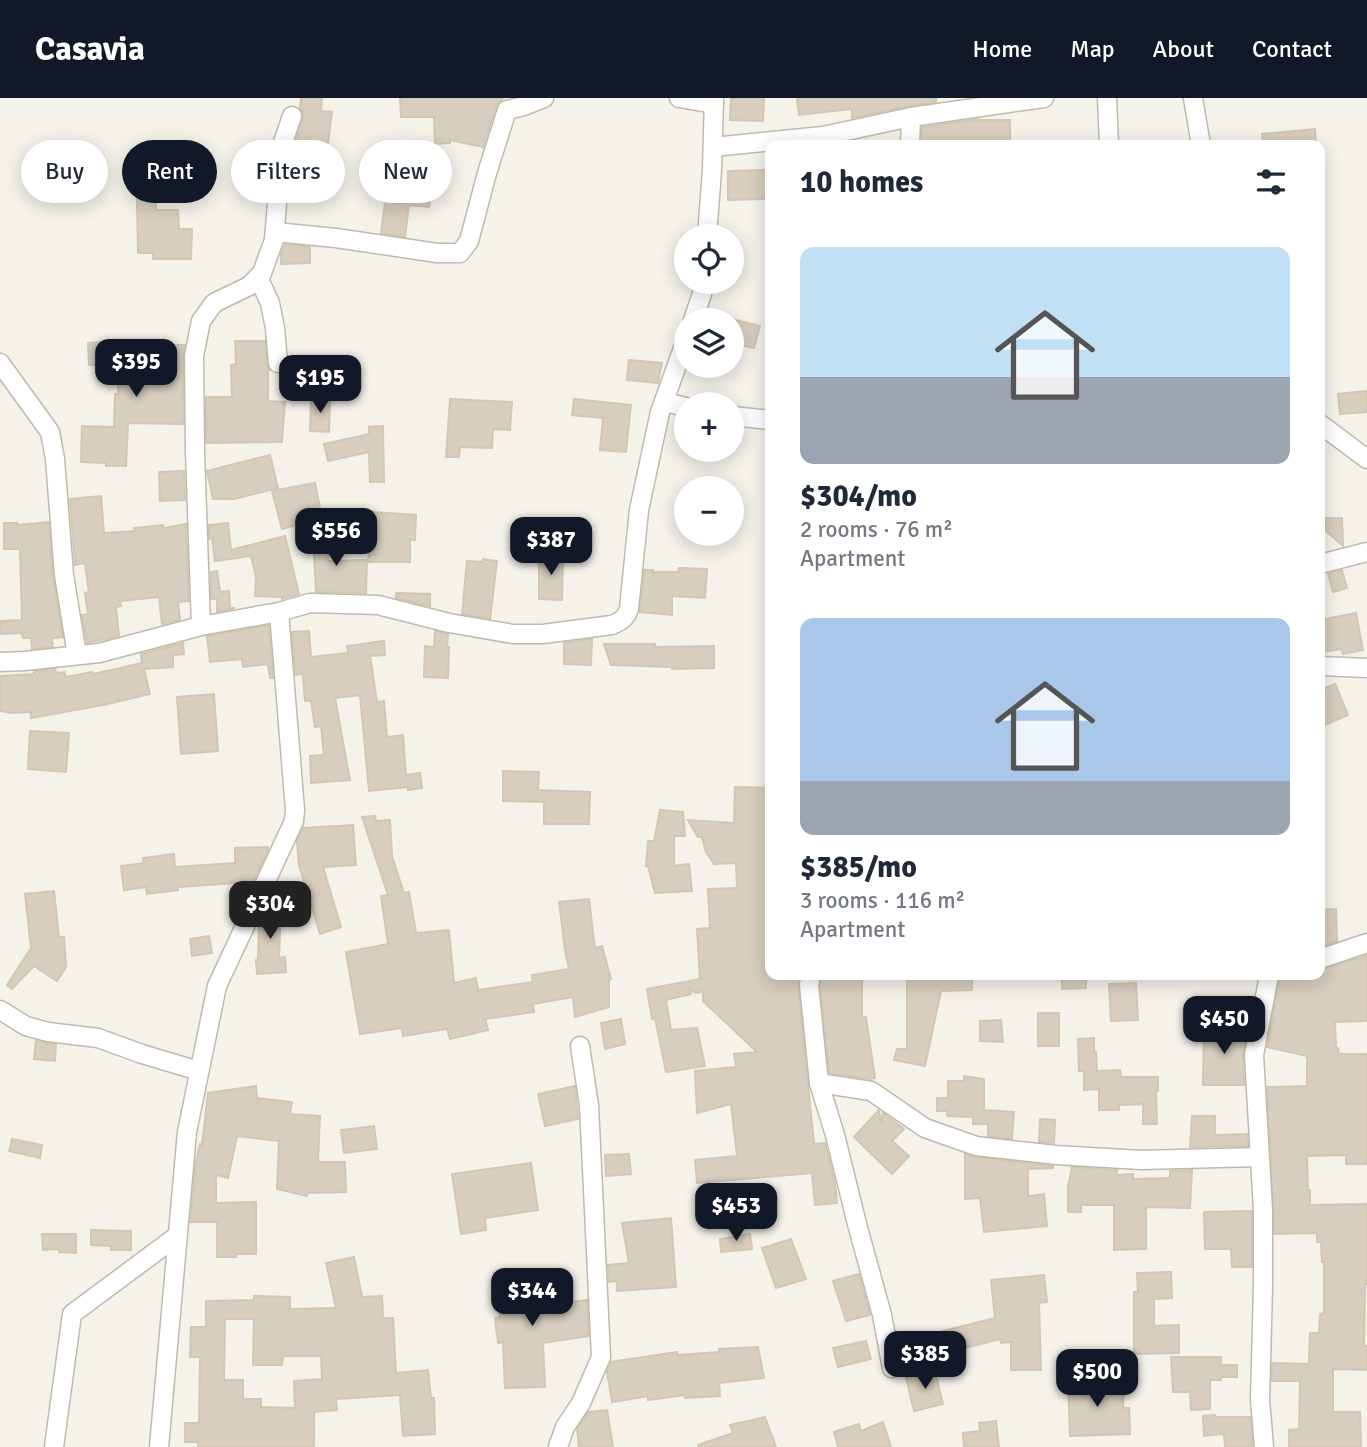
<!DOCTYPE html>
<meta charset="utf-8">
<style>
:root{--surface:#fff;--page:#f6f6f7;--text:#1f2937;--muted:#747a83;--accent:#111827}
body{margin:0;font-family:Signika,sans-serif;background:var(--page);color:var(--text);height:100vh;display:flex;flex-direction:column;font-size:26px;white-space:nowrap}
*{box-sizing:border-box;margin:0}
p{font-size:23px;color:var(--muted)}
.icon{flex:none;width:38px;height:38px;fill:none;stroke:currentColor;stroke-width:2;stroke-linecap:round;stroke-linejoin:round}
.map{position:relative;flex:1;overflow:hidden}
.drawer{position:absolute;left:765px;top:42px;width:560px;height:840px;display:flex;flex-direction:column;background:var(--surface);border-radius:14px;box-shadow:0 4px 18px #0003}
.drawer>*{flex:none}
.guide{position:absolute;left:21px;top:42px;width:639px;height:63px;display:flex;gap:14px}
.tools{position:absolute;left:674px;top:126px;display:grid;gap:14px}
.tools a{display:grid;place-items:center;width:70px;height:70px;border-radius:50%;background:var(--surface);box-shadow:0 4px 18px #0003;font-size:35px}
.price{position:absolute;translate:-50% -60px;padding:0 16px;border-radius:14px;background:var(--accent);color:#fff;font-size:23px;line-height:46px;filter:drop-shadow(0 2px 4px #0008)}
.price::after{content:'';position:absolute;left:50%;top:42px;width:21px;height:16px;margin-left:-10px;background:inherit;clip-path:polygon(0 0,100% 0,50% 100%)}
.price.on{background:#222;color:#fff}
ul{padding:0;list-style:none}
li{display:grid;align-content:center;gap:14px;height:371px;padding:0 35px}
li span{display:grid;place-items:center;height:217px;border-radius:14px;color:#555}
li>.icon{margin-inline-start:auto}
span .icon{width:126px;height:126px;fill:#fffc;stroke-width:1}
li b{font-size:30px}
h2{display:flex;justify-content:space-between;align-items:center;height:84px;padding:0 35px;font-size:30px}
.tag{padding:0 24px;border-radius:32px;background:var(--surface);box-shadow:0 4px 18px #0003;font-size:24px;line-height:63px}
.tag.on{background:var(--accent);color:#fff}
header{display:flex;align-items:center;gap:42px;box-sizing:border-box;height:98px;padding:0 35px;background:var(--accent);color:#fff}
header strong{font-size:33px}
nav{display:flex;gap:38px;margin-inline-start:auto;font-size:24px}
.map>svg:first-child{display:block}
.building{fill:#d7cebf;stroke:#d1c7b2;stroke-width:2;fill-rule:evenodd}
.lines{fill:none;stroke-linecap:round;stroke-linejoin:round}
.minor-casing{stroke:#c1baac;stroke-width:21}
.minor{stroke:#fff;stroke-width:18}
</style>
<header>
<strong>Casavia</strong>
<nav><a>Home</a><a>Map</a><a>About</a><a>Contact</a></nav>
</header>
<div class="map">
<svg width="1367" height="1349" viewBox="0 0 1367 1349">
<rect width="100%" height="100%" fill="#f5f2ea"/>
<g class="building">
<path d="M301,0H322L321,13L332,14L328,45L323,44L318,86L289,83L291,57L303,21V15L300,10Z"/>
<path d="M400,0H503L496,9L483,49L450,42V45L435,46L434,19H401Z"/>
<path d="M731,0H764L763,23L730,22Z"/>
<path d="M797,0H936V4L909,8L852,20V11L799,17Z"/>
<path d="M978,21V22H1010V47L921,46L922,29Z"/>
<path d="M1315,31L1316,47H1263L1262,36Z"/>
<path d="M766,72L767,101L728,102V73Z"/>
<path d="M388,83L432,89L429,109L409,107L405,139L381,135Z"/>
<path d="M156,101V112H178L179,131H192L191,161H153V155H138L137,102Z"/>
<path d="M285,146L310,149V165L281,166V157Z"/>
<path d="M732,221L760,228L754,250L732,245Z"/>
<path d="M235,243H265L267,266L269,272H268V303L285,304L282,344L206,345V299H232L231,267L236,266Z"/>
<path d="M103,244V254L158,255V247H185L183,258V326L128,325L126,368H106V365L81,364L82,328L114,329L115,296H118V266L89,267L88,245Z"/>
<path d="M629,262L662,265L658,285L627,282Z"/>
<path d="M1367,293V314L1340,316L1338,296Z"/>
<path d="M311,300L330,301L329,334L310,333Z"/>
<path d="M450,301L512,304L510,332L493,331L492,350L460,349L459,359H446Z"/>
<path d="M574,301L631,307L626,354L600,352L603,320L572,317Z"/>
<path d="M383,328L384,384H370L369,354L328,363L324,346L369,336V329Z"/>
<path d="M270,357L278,390L234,401H213L207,373Z"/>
<path d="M184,373L185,402L160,403L159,374Z"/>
<path d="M315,385L322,420L282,431L272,393Z"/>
<path d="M101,398L104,435L135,433L134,430L163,427L164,430L186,426L189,503L178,504L180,522L162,526L159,499L120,503L121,508L116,509L119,538L87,545L82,517L88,516L85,495L89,494L85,465L75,467L70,401Z"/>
<path d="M372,414L416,417L415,442H410V464H368Z"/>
<path d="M1326,420H1342L1343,448L1326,433Z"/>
<path d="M326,423L328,463L367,462L366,495L316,494L312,424Z"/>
<path d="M49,424L53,478L63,539L52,540L53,549L32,551L31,540H23L22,535L0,536V523L22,522L20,451H4V425H17V427Z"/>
<path d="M228,425L231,452L285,438L299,496L282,501V499L255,498L256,479L251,458L215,463L212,440L209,441V427Z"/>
<path d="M539,456H563L562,502L539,501Z"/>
<path d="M483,461L497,463L490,521L462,516L467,463L482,464Z"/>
<path d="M679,470L707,471L705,500L672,498V517L640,514L644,472H653L652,474H678Z"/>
<path d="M1342,472L1347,490L1333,494L1328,476Z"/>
<path d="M217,473L220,494L229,493L230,510H235L217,514V501H211V474Z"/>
<path d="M396,495L430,496V508L396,500Z"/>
<path d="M1356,515L1363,552L1343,556L1342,551L1320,554V522Z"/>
<path d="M269,527L273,580H270L268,566L243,569L242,561L210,564L207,538Z"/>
<path d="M309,533L311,559L348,555L347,548L384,543L385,557L370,558L377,604L384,603L387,639L403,637L406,677L420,675L422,690L408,692V689L369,693L360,597L335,600L350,682L311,685L310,658L324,657L321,628L315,629L311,603H305L303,576L295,577L292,534Z"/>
<path d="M435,533L448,536L447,549H449L448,580L424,579L425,548L434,549Z"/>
<path d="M592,541L591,567L564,566V545Z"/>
<path d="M183,545L184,556L173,557V569L144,571L150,596L103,607L31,620V614L12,615L0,613V578L34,576V573L55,571L56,575L65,574V579L92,574L93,576L142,565L141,556Z"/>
<path d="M604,546H655V549L714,548V570L672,571V569L611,567Z"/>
<path d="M1335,586L1348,617L1320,629V592Z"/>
<path d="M214,596L218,653L181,656L177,599Z"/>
<path d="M30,633L69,635L66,674L28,671Z"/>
<path d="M503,673L539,674L538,692L590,694L589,726H544V704L503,703Z"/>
<path d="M735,689L770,690V761L766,762L768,790L770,789V852H768L769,877H799L798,888L814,1046L825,1045L835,1086L837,1105L815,1107L812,1075L697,1085L695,1062L737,1058L731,1006L697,1015L695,973L736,969L734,956L757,954L703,903V894L695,895L689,890L691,896L666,902L671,932L697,930L705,968L666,974L655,920L652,921L647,891L700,881L697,831L710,830L708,791L737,790L736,765L714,766L706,754L702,739H698L688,722L734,725Z"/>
<path d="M660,712L683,714L685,738H674V768L689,766L692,793L655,795L648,768H646L648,743H654Z"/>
<path d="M375,718L376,723L390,722L392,758L404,795L409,794L416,835L449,832L454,885L476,880L478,892L533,884L532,877L569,871L565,852L559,804L589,801L595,850L602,848L611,881H609V909L575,919L573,899L533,906L534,914L485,921L488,932L450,941L447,931L403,938L402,930L360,936L346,854L388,846L381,798L388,797L362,719Z"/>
<path d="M353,727L356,767L323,769L341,829L320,836L299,767L297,743L303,730Z"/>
<path d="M268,749V753L252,786L236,785L178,789V792L147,796L146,789L124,792L121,768L144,765L143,760L174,756L175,769L235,765V750Z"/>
<path d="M54,793L59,839H64L66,869L57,883L34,868L12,891L7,887L31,850L25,796Z"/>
<path d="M270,801L281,802L279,860L285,859L286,874L257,876L256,862H258L259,824Z"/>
<path d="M1336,811L1337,843L1320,849V812Z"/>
<path d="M209,838L212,855L192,858L190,841Z"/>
<path d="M1367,857V923L1335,924L1336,950H1338L1339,956H1367V1066H1346V1057L1307,1058L1308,1092H1310V1107L1367,1106V1186H1365L1364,1248H1367V1272L1333,1271V1314H1360L1361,1349H1289V1332L1299,1331L1300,1283H1272V1265L1309,1266L1310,1235H1319L1320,1216L1324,1215V1164H1322L1321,1144H1317V1135L1274,1136L1267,989L1307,988V958L1267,949L1280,877H1320V872Z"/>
<path d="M822,877H862V920L866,919L875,980L869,981L829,975L820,888Z"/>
<path d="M907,877H972V892L941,893L925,968L894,962L897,951H907Z"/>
<path d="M1062,877H1086V890L1062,891Z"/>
<path d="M1136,885L1138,922L1111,923L1109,886Z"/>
<rect x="1038" y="915" width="21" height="33"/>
<path d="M621,921L625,946L605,951L601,925Z"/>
<path d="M1001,922L1003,944L980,943V923Z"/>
<path d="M1204,930H1245L1246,940L1243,957L1244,987H1203Z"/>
<path d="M1094,940V954H1096L1097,973L1120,972L1121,979H1158V993H1156L1157,1026H1143V1006L1119,1007V1012H1099V991L1084,992V973H1079L1078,941Z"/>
<path d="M36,942L56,946L55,963L34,961Z"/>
<path d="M964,978L984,981V1012L1014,1014L1012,1041L988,1038V1026H973V1019L947,1018V1013H937V1000H948V983H964Z"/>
<path d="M256,988L257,1000L292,1004L290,1016L320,1018L318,1064H345L346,1094L307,1095V1098L277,1091L279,1043L237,1038L228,1080L216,1077V1105L256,1104V1156H236V1159H217V1124H190L196,1064L200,1046L202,1047L208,995Z"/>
<path d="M575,988L578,1021L545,1028L538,996Z"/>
<path d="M879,1012L881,1025L883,1015L904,1031L892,1043L909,1058L892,1076L854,1039Z"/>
<path d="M1192,1018H1215V1037L1247,1036L1248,1048L1190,1049Z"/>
<path d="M1040,1021L1055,1022L1054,1045L1039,1044Z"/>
<path d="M374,1028L377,1051L344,1055L341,1032Z"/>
<path d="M12,1041L42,1047L40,1060L9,1053Z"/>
<path d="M629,1056L631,1076L606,1078L605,1057Z"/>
<path d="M965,1056L975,1059L1053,1068V1070L1028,1071V1098L1044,1096L1047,1128L984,1134L980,1100L965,1101Z"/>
<path d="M531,1065L538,1112L485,1120L486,1132L461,1136L452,1076Z"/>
<path d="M1072,1069L1117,1072V1077L1133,1076V1081L1170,1080V1073L1192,1072L1190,1110L1146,1109V1151L1114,1152V1107H1081V1114H1068V1089Z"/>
<path d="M1252,1113V1169H1232L1231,1151H1205L1204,1114Z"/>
<path d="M671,1120L676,1189L617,1193V1183L609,1184L608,1167L629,1165L622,1125Z"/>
<path d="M91,1132L131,1133V1152H111V1148L91,1147Z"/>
<path d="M42,1136H76V1155L59,1154V1151L43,1152Z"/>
<path d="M750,1136L752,1151L721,1154L720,1141Z"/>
<path d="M791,1141L806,1181L776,1190L762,1150Z"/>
<path d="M354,1159L362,1199L382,1198L383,1220H393L396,1275L428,1272L431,1300H434L435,1336L403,1338L400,1297L336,1301L337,1312L314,1314V1349H198V1344H185V1325H199L200,1259H190L191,1229H206V1203L254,1202V1198L290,1199V1211L336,1210L326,1165ZM225,1221H254L253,1267H282L283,1258H321L322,1281L294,1283L295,1310L261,1309V1301H243V1282H224Z"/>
<path d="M528,1171L533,1209L587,1202L589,1238L543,1245L545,1289L505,1290L503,1244L498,1245L495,1220L500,1219L494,1175Z"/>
<path d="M1171,1174L1172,1200L1154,1201V1228L1179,1227V1255L1134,1256V1194H1138L1137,1175Z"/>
<path d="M859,1176L870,1217L846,1223L833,1183Z"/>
<path d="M1044,1177L1047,1204L1039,1205L1041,1272H1011V1244L1001,1245L1000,1241L949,1254L943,1233L995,1220L991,1182Z"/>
<path d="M866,1243L871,1261L838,1269L833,1250Z"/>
<path d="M758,1249L764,1280L719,1285L720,1298L685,1300V1297L648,1302V1298L612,1304L607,1274L611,1264L677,1254V1257L719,1254V1251Z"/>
<path d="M1171,1259H1221V1267H1237V1279H1221V1282H1210V1311L1191,1312L1190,1294H1173Z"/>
<path d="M935,1273L943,1306L914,1313L906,1280Z"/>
<path d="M1068,1279L1095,1280V1288H1124L1123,1310H1129L1130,1336L1070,1338Z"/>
<path d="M607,1312L613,1349H579L577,1331L588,1314Z"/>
<path d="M1215,1317L1216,1319H1250L1253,1349H1225L1224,1336L1204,1338L1203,1318Z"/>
<path d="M765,1319L776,1349H698V1347L733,1335L730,1327Z"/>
<path d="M996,1323L999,1349H964L963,1335L980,1333L979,1325Z"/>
<path d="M883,1324L891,1349H838L834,1334L859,1326L861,1333Z"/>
</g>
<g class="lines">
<g class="minor-casing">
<g id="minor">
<path d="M679,0L714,6"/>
<path d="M1107,0L1109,47"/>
<path d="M1193,0L1201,47"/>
<path d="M910,47L911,19"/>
<path d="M713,49L823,38L911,19L1044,0"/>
<path d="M275,134L336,140L437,155H460L469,143L487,75L507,12L524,8L544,0"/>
<path d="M707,138L712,72L714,0"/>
<path d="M258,179L270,205L275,230L278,265"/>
<path d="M693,222L702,196L703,184"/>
<path d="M0,265L50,334L55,361L64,477L77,557"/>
<path d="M664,304L686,309"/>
<path d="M732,318L770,322"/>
<path d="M1320,326L1367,361"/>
<path d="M1320,466L1367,454"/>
<path d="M201,528L195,354L194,258L201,223L214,205L249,188L262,175L274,142L278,93V59L292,18"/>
<path d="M0,564L25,563L99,555L201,528L279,514L310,505L378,507L449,525L513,536H543L612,527C621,523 626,520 629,511L639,412L660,314L686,242"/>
<path d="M1320,568L1367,570"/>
<path d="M1320,861L1367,845"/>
<path d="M811,877L809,887L819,985L835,1037L857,1126L882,1217L892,1270"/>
<path d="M0,912L26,928L48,934L98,940L142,956L199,973"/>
<path d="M819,985L871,993L925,1030L976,1048L1056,1057L1141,1062L1259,1059"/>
<path d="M54,1349L72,1216L177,1138"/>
<path d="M159,1349L187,1034L217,888L294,723L295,712L279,514"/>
<path d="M558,1349L565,1329L581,1305L601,1259L589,1007L580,948"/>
<path d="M1264,1349L1260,1302L1263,1188V1112L1254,957L1269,877"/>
</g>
</g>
<use href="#minor" class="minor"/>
</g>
</svg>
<div class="tools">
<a><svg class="icon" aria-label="locate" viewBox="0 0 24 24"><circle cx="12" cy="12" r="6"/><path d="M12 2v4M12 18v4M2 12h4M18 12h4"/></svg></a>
<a><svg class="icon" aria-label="layers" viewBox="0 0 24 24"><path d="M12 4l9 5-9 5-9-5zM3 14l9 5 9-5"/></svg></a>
<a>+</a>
<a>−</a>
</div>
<b class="price" style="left:136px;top:301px">$395</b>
<b class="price" style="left:320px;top:317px">$195</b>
<b class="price" style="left:336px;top:470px">$556</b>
<b class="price" style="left:551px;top:479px">$387</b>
<b class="price on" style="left:270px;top:843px">$304</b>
<b class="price" style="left:1224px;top:958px">$450</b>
<b class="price" style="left:736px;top:1145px">$453</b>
<b class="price" style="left:532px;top:1230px">$344</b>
<b class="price" style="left:925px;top:1293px">$385</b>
<b class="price" style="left:1097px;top:1311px">$500</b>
<div class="guide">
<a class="tag">Buy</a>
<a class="tag on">Rent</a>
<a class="tag">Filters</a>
<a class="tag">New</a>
</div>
<section class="drawer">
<h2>10 homes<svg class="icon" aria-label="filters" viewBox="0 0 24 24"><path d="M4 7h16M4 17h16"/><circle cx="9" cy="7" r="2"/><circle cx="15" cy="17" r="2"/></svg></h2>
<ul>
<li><span style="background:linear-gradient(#bfe0f5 60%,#9aa5b1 0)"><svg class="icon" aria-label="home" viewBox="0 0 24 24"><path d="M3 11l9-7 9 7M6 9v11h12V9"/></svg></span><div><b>$304/mo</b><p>2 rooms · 76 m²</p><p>Apartment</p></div></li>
<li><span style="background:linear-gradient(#a9c7e8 75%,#9aa5b1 0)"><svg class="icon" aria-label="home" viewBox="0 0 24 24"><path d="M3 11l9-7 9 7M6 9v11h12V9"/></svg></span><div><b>$385/mo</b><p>3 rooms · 116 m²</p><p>Apartment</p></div></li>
</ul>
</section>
</div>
